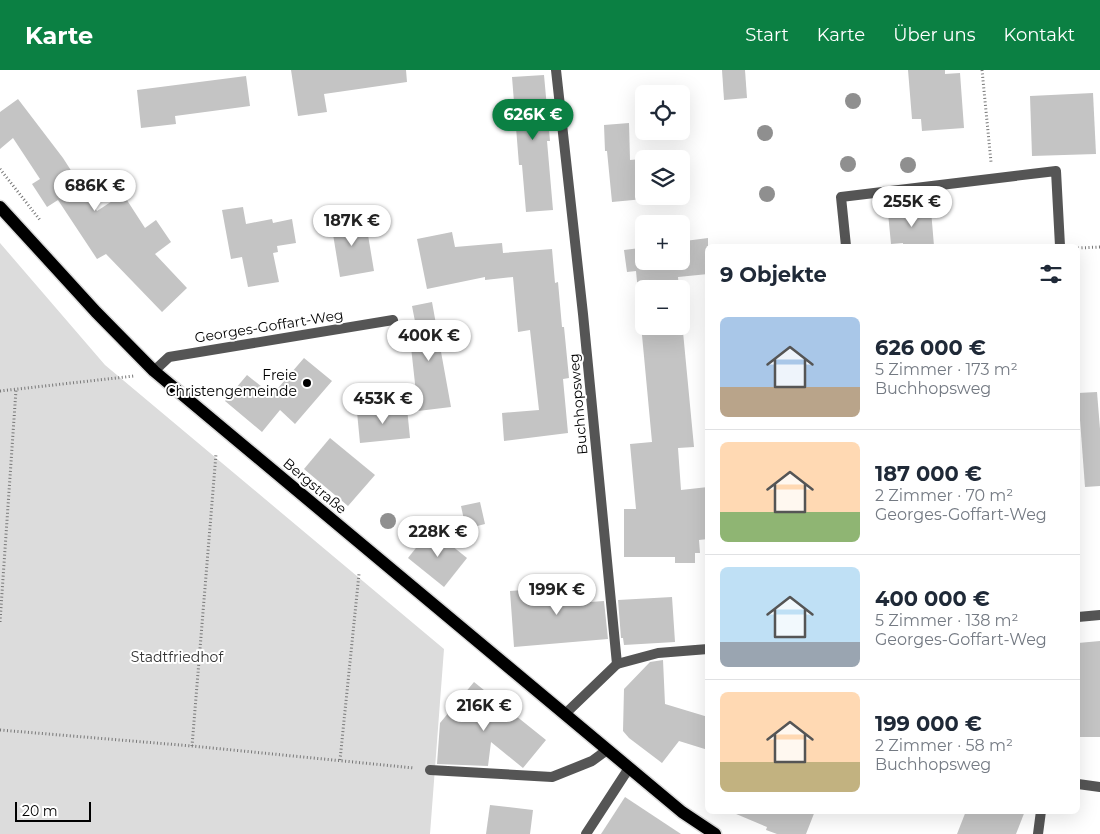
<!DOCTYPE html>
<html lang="de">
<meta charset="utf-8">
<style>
:root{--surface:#fff;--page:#f6f6f7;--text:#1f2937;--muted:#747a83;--line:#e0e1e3;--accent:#0b8043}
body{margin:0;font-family:Montserrat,sans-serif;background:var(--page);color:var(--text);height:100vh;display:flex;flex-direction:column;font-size:19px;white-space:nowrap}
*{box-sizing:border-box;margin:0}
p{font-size:16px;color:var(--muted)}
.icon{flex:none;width:28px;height:28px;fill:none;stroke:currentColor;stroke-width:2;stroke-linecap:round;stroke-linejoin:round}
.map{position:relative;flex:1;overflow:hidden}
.details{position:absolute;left:705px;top:174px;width:375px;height:570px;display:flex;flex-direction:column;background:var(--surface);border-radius:8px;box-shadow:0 5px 20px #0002}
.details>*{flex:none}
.buttons{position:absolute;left:635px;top:15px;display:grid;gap:10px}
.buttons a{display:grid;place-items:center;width:55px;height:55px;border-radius:8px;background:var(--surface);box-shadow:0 5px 20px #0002;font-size:25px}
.scale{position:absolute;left:15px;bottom:12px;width:76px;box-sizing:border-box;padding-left:5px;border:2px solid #000;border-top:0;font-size:14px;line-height:18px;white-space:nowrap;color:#000;-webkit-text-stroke:4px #fff;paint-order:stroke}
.price{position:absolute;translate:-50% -42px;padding:0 11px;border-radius:18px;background:#fff;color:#222;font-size:16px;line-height:32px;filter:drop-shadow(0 1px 2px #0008)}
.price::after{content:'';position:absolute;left:50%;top:30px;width:15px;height:11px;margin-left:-8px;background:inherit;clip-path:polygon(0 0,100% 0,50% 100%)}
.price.selected{background:var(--accent);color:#fff}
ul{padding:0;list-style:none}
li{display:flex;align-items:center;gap:15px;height:125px;padding:0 15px}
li+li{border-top:1px solid var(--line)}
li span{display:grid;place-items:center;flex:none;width:140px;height:100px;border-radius:8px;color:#555}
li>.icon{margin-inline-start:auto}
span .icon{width:60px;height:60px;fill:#fffc;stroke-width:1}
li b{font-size:21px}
h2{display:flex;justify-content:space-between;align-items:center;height:60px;padding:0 15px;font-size:21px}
header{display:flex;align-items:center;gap:30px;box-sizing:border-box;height:70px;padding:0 25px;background:var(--accent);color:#fff}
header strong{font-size:24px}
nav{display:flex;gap:28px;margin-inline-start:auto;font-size:18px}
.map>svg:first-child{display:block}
.green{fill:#dcdcdc}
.building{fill:#c4c4c4}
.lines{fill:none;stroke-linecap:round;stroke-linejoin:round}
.primary-casing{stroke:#dbdbdb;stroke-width:15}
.path{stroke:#777;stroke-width:3;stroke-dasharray:1 2.5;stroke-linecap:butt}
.service{stroke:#555;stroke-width:10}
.minor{stroke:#555;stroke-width:10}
.primary{stroke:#000;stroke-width:12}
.tree{fill:#8f8f8f}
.poi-dot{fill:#000;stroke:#fff;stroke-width:2}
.labels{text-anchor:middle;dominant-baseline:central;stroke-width:4;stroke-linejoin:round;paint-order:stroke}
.street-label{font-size:14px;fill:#000;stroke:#fff}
.poi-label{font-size:14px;fill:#000;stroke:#fff;text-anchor:end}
.park-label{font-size:14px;fill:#333;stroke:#fff}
</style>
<header>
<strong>Karte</strong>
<nav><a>Start</a><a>Karte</a><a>Über uns</a><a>Kontakt</a></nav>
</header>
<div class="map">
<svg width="1100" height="764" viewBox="0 0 1100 764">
<rect width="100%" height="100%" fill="#fff"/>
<path class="green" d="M0,173L105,295L444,579L430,764H0Z"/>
<g class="building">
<path d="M291,0H406L407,12L324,24L327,42L298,46Z"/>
<path d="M722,0H745L747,28L724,30Z"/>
<path d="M908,0H945V4L960,3L964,58L922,61L921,49H912Z"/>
<path d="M544,5L550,71H547L553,140L526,142L522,95H519L512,7Z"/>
<path d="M246,6L250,36L175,46L176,54L141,58L137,20Z"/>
<path d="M1093,23L1096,84L1032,86L1030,26Z"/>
<path d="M18,29L63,88L97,141L123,124L145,158L156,150L171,172L155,184L187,218L162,242L106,184L97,189L58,130L47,137L32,114L40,109L13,68L0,79V42Z"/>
<path d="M629,53L630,90L641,89L644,129L612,132L607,81H605L604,55Z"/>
<path d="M243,137L246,154L272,149L273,153L292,149L296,173L277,176L278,182L273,183L279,212L248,217L242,187L231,189L222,140Z"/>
<path d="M931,140L934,176H903V173L891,174L888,143Z"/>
<path d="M365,147L374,201L340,207L331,152Z"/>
<path d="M683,158L685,171L708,168V204L678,207L679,219H644V256H681V241L694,377L678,378L681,420L708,417V469L699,470L700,483H695V493H675V487H624V439H636L630,374L652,372L636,201L627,202L624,180L640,178L638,164L644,163V191H681V159Z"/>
<path d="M452,162L455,177L502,173L503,183L552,179L555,213L558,212L562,257H564L569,308L563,309L568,363L504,371L502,343L539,340L530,260L518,262L513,207L485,210V207L427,219L417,169Z"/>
<path d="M432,232L451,337L418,341L411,277H420L412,236Z"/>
<path d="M304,288L332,311L295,354L280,340L262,362L225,331L247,305L272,325Z"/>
<path d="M1097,322L1100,359V416L1085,417L1078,323Z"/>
<path d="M407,338L410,368L360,373L357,342Z"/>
<path d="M330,368L375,405L348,436L304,399Z"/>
<path d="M480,432L485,454L466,459L461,436Z"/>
<path d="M431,459L467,488L444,517L408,488Z"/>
<path d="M589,515L590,532L604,531L608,569L514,577L510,521Z"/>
<path d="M672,527L675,572L624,575L623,568H621L618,530Z"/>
<path d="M1100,571V667H1078V573Z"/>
<path d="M663,590L665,634L708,647V680L679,671L662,693L629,668L623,661L624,619L650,592Z"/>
<path d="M474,612L546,670L523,698L491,672L488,696L437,694L440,653Z"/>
<path d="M625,727L681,764H601Z"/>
<path d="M490,735L533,740L530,764H486Z"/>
<path d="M729,741H815L806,764H777L766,760L767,757Z"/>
<path d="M966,741H1025L1016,764H957Z"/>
</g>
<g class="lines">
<g class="primary-casing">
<path id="primary" d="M0,137L96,242L154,301L682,742L715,764"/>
</g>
<g class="path">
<path d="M982,0L991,92"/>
<path d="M0,99L40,150"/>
<path d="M1078,178L1100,177"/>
<path d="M0,321L134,306"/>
<path d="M0,552L16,320"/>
<path d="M0,660L192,676L414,698"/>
<path d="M192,676L216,384"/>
<path d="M340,690L359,504"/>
</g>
<g class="service">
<path d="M430,700L552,707L592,691L607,680"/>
<path d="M1078,714L1100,717"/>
</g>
<g class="minor">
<path d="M556,0L583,244L617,594"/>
<path d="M846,176L841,127L1056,101L1060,176"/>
<path d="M154,301L169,287L393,250"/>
<path d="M1078,547L1100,545"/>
<path d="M565,644L617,594L658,583L708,579"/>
<path d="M586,764L629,698"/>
<path d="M1038,764L1041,741"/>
</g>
<use href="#primary" class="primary"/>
</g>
<g class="tree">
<circle cx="853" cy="31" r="8"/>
<circle cx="765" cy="63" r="8"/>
<circle cx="848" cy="94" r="8"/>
<circle cx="908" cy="95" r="8"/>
<circle cx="767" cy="124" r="8"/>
<circle cx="388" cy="451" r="8"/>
</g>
<circle class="poi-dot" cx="307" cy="313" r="5"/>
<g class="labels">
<g class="street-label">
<text transform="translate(269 256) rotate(-9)">Georges-Goffart-Weg</text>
<text transform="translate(578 334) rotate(-95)">Buchhopsweg</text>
<text transform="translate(315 416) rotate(40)">Bergstraße</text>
</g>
<g class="poi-label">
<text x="297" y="305">Freie<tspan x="297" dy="16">Christengemeinde</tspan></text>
</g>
<g class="park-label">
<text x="177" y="587">Stadtfriedhof</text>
</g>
</g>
</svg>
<div class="buttons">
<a><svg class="icon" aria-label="locate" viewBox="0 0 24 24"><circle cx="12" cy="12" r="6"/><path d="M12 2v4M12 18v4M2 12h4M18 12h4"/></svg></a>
<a><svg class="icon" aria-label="layers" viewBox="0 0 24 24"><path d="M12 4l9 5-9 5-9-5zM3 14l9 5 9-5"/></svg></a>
<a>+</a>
<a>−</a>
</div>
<div class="scale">20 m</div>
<b class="price selected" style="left:533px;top:71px">626K €</b>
<b class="price" style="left:95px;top:142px">686K €</b>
<b class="price" style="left:912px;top:158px">255K €</b>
<b class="price" style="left:352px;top:177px">187K €</b>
<b class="price" style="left:429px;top:292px">400K €</b>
<b class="price" style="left:383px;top:355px">453K €</b>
<b class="price" style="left:438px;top:488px">228K €</b>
<b class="price" style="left:557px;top:546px">199K €</b>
<b class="price" style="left:484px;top:662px">216K €</b>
<section class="details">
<h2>9 Objekte<svg class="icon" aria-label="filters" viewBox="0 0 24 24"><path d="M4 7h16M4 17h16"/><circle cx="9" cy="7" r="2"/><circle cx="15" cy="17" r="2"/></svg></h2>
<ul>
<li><span style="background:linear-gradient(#a9c7e8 70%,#b9a48a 0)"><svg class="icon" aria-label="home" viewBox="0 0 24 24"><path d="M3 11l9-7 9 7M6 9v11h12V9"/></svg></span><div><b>626 000 €</b><p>5 Zimmer · 173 m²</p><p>Buchhopsweg</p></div></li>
<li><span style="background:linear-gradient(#ffd9b3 70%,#8fb573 0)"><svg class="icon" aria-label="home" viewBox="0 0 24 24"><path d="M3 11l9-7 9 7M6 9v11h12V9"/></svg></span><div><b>187 000 €</b><p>2 Zimmer · 70 m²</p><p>Georges-Goffart-Weg</p></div></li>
<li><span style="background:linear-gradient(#bfe0f5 75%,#9aa5b1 0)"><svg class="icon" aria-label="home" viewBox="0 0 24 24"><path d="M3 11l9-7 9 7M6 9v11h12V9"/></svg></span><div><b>400 000 €</b><p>5 Zimmer · 138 m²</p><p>Georges-Goffart-Weg</p></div></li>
<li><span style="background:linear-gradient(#ffd9b3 70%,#c2b280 0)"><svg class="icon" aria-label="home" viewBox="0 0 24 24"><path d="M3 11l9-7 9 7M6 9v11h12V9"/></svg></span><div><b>199 000 €</b><p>2 Zimmer · 58 m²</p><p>Buchhopsweg</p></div></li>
</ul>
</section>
</div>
